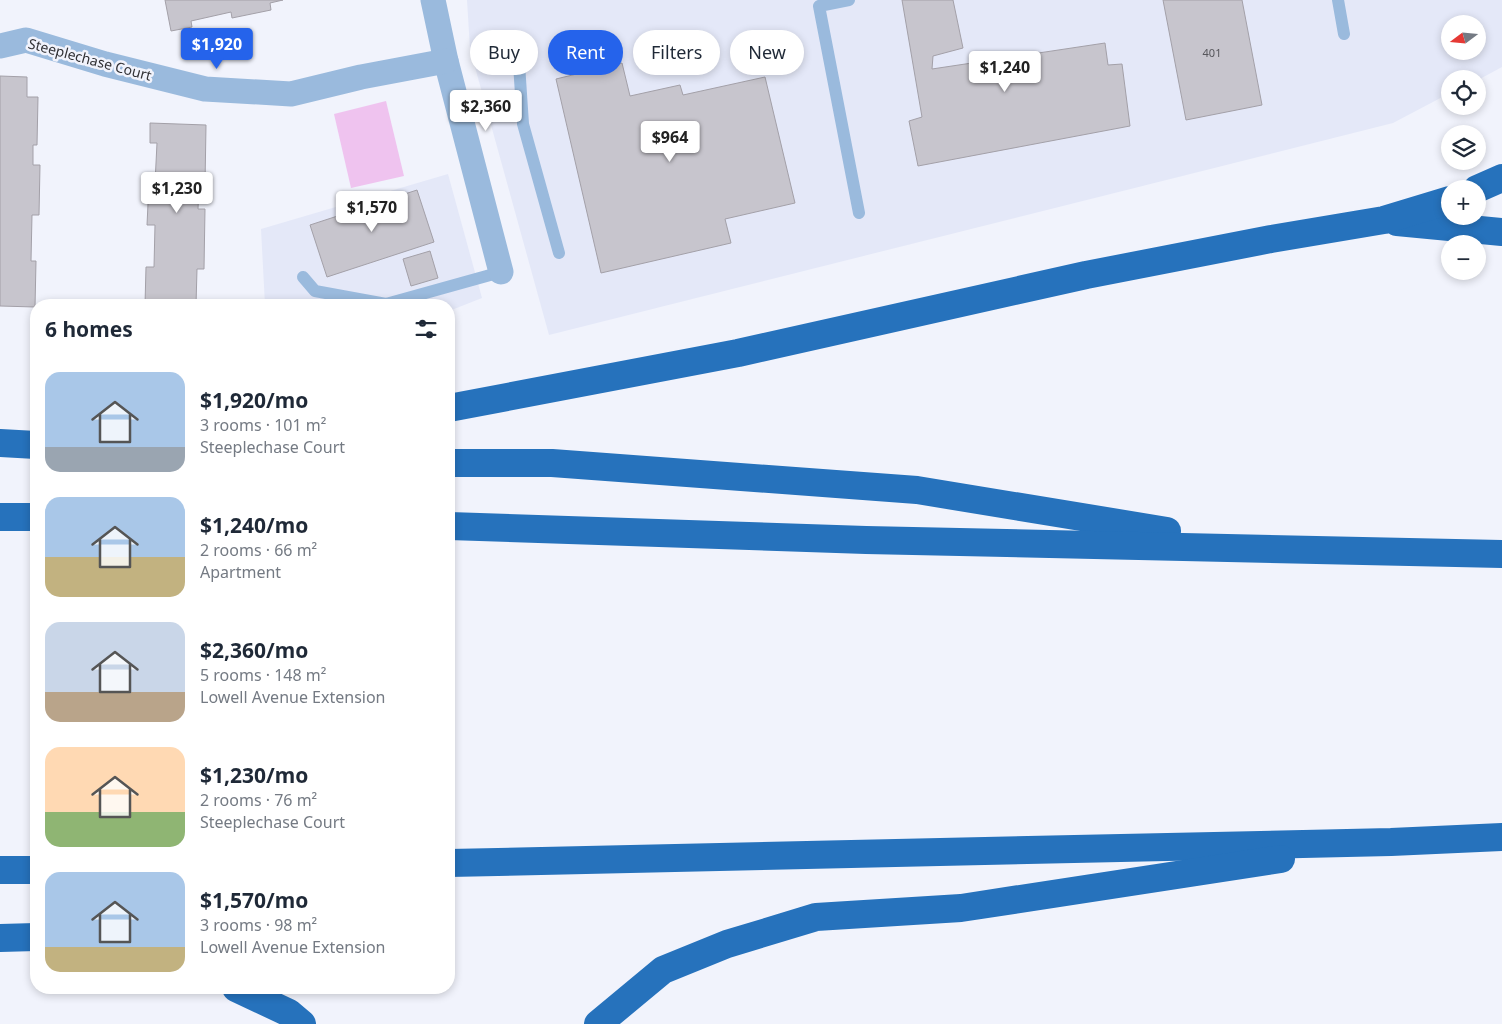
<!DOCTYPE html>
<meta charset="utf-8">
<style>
:root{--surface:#fff;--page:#f2f2f3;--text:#1f2937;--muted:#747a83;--accent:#2563eb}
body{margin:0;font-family:"Noto Sans",sans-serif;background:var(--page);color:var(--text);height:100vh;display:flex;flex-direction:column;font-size:19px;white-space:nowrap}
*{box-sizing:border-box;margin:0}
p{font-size:16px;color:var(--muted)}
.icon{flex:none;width:28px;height:28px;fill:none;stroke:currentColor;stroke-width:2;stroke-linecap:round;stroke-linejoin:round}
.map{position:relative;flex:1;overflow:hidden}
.sheet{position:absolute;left:30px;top:299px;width:425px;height:695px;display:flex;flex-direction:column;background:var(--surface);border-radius:20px;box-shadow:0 2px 8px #0003}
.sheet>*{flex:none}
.banner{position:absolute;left:470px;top:30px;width:475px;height:45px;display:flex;gap:10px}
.needle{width:32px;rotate:254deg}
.controls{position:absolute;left:1441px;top:15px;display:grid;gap:10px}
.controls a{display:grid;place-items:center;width:45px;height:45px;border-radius:50%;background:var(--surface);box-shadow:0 2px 8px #0003;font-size:25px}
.price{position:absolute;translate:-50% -42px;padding:0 11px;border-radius:5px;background:#fff;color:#222;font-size:16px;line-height:32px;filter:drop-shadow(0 1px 2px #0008)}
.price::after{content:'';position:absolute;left:50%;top:30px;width:15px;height:11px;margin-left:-8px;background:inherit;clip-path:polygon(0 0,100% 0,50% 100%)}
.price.active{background:var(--accent);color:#fff}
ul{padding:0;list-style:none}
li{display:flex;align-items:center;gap:15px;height:125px;padding:0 15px}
li span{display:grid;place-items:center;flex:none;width:140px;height:100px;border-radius:15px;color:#555}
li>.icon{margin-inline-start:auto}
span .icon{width:60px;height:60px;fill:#fffc;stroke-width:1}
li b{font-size:21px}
h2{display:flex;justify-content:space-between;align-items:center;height:60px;padding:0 15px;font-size:21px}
.chip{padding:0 18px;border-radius:22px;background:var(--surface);box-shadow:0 2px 8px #0003;font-size:18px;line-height:45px}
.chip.active{background:var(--accent);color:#fff}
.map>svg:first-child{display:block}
.built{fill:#e4e8f8;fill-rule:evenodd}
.green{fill:#efc3ef}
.building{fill:#c7c5cd;stroke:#a3a0a8}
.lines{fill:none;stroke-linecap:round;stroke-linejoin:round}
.service{stroke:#9abadd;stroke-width:12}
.minor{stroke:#9abadd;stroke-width:25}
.motorway{stroke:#2672bc;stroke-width:28}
.labels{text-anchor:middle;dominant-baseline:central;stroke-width:5;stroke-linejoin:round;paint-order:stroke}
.number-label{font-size:11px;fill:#56565b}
.street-label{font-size:14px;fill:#313135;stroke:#f1f3fc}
</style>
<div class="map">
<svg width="1502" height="1024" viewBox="0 0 1502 1024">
<rect width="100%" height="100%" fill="#f1f3fc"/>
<g class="built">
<path d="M467,0H1502V67L1478,80L1450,79V93L1393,123L549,335L470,49ZM1450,24H1478V51H1450Z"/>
<path d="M448,174L482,298L449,311V305H265L261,229Z"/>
</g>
<path class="green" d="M386,101L404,176L351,188L334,114Z"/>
<g class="building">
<path d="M165,0H283L270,3L271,10L232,18L231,12L191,21L192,27L171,31Z"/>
<path d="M902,0H953L963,48L933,56L932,69L1105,43L1108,65L1122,64L1130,126L918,166L909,121L922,117Z"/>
<path d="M1163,0H1242L1262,105L1186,120Z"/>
<path d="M622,63L630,96L680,85L683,95L765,77L795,203L725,219L731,243L601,273L556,79Z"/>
<path d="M0,76L27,77V97H38L37,145H33V165H40L39,215H32L31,261H36L35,307L0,306Z"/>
<path d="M150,123L206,125L205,185H199L198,209H205L204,269H197L196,305H145L146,267H154L155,225H147L149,183H155L157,143H150Z"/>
<path d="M417,190L434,242L327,277L310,225Z"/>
<path d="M430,251L438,278L411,286L403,259Z"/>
</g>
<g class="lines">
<g class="service">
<path d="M849,0L819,6L859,213"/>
<path d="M1338,0L1344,34"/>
<path d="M519,64L523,124L559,253"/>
<path d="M303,277L315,291L386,304L501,272"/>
</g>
<g class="minor">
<path d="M433,0L446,61L501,272"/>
<path d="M0,46L26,40L105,64L205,89L291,94L361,77L446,61"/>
</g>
<g class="motorway">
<path d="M1477,189L1502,178"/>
<path d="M1397,222L1502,232"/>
<path d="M449,408L738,353L1086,275L1271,239L1384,220L1450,200"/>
<path d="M0,443L36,445"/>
<path d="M449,463H552L917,490L1167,531"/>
<path d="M0,517H36"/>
<path d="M449,526L866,540L1502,554"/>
<path d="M449,863L1391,842L1502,837"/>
<path d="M0,870H36"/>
<path d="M0,938L36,937"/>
<path d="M236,988L289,1013L302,1024"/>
<path d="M598,1024L663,970L727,944L816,917L961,908L1281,859"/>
</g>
</g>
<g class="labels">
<g class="number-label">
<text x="1212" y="52">401</text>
</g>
<g class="street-label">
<text transform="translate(90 59) rotate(15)">Steeplechase Court</text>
</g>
</g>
</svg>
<div class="controls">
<a><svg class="needle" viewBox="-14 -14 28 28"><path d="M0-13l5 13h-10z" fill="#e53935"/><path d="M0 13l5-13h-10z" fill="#747a83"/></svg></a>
<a><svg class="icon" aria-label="locate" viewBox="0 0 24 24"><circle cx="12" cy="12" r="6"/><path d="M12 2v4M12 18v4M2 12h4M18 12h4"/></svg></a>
<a><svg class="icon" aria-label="layers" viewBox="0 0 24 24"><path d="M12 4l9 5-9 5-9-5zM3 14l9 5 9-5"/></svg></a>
<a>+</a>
<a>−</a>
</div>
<b class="price active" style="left:217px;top:70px">$1,920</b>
<b class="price" style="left:1005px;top:93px">$1,240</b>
<b class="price" style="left:486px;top:132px">$2,360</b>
<b class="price" style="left:670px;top:163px">$964</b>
<b class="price" style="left:177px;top:214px">$1,230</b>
<b class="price" style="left:372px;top:233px">$1,570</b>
<div class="banner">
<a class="chip">Buy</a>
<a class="chip active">Rent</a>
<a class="chip">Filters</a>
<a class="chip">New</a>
</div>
<section class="sheet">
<h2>6 homes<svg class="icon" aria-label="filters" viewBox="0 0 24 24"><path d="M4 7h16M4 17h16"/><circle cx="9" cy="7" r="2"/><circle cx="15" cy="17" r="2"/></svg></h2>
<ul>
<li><span style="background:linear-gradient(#a9c7e8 75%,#9aa5b1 0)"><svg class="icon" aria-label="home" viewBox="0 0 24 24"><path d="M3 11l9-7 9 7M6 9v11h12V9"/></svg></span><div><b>$1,920/mo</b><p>3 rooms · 101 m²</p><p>Steeplechase Court</p></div></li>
<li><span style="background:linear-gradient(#a9c7e8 60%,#c2b280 0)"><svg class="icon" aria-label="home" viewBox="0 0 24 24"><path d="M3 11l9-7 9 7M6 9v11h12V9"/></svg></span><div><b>$1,240/mo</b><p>2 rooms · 66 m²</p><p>Apartment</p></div></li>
<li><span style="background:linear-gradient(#c9d6e8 70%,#b9a48a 0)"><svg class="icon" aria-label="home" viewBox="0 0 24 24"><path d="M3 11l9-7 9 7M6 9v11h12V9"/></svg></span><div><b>$2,360/mo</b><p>5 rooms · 148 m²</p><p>Lowell Avenue Extension</p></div></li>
<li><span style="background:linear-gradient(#ffd9b3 65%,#8fb573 0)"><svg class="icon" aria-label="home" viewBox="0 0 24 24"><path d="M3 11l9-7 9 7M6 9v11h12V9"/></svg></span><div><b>$1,230/mo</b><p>2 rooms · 76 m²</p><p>Steeplechase Court</p></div></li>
<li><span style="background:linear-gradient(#a9c7e8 75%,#c2b280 0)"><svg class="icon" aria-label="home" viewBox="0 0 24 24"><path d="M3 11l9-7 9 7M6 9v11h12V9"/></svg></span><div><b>$1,570/mo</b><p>3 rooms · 98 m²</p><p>Lowell Avenue Extension</p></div></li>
</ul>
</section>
</div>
